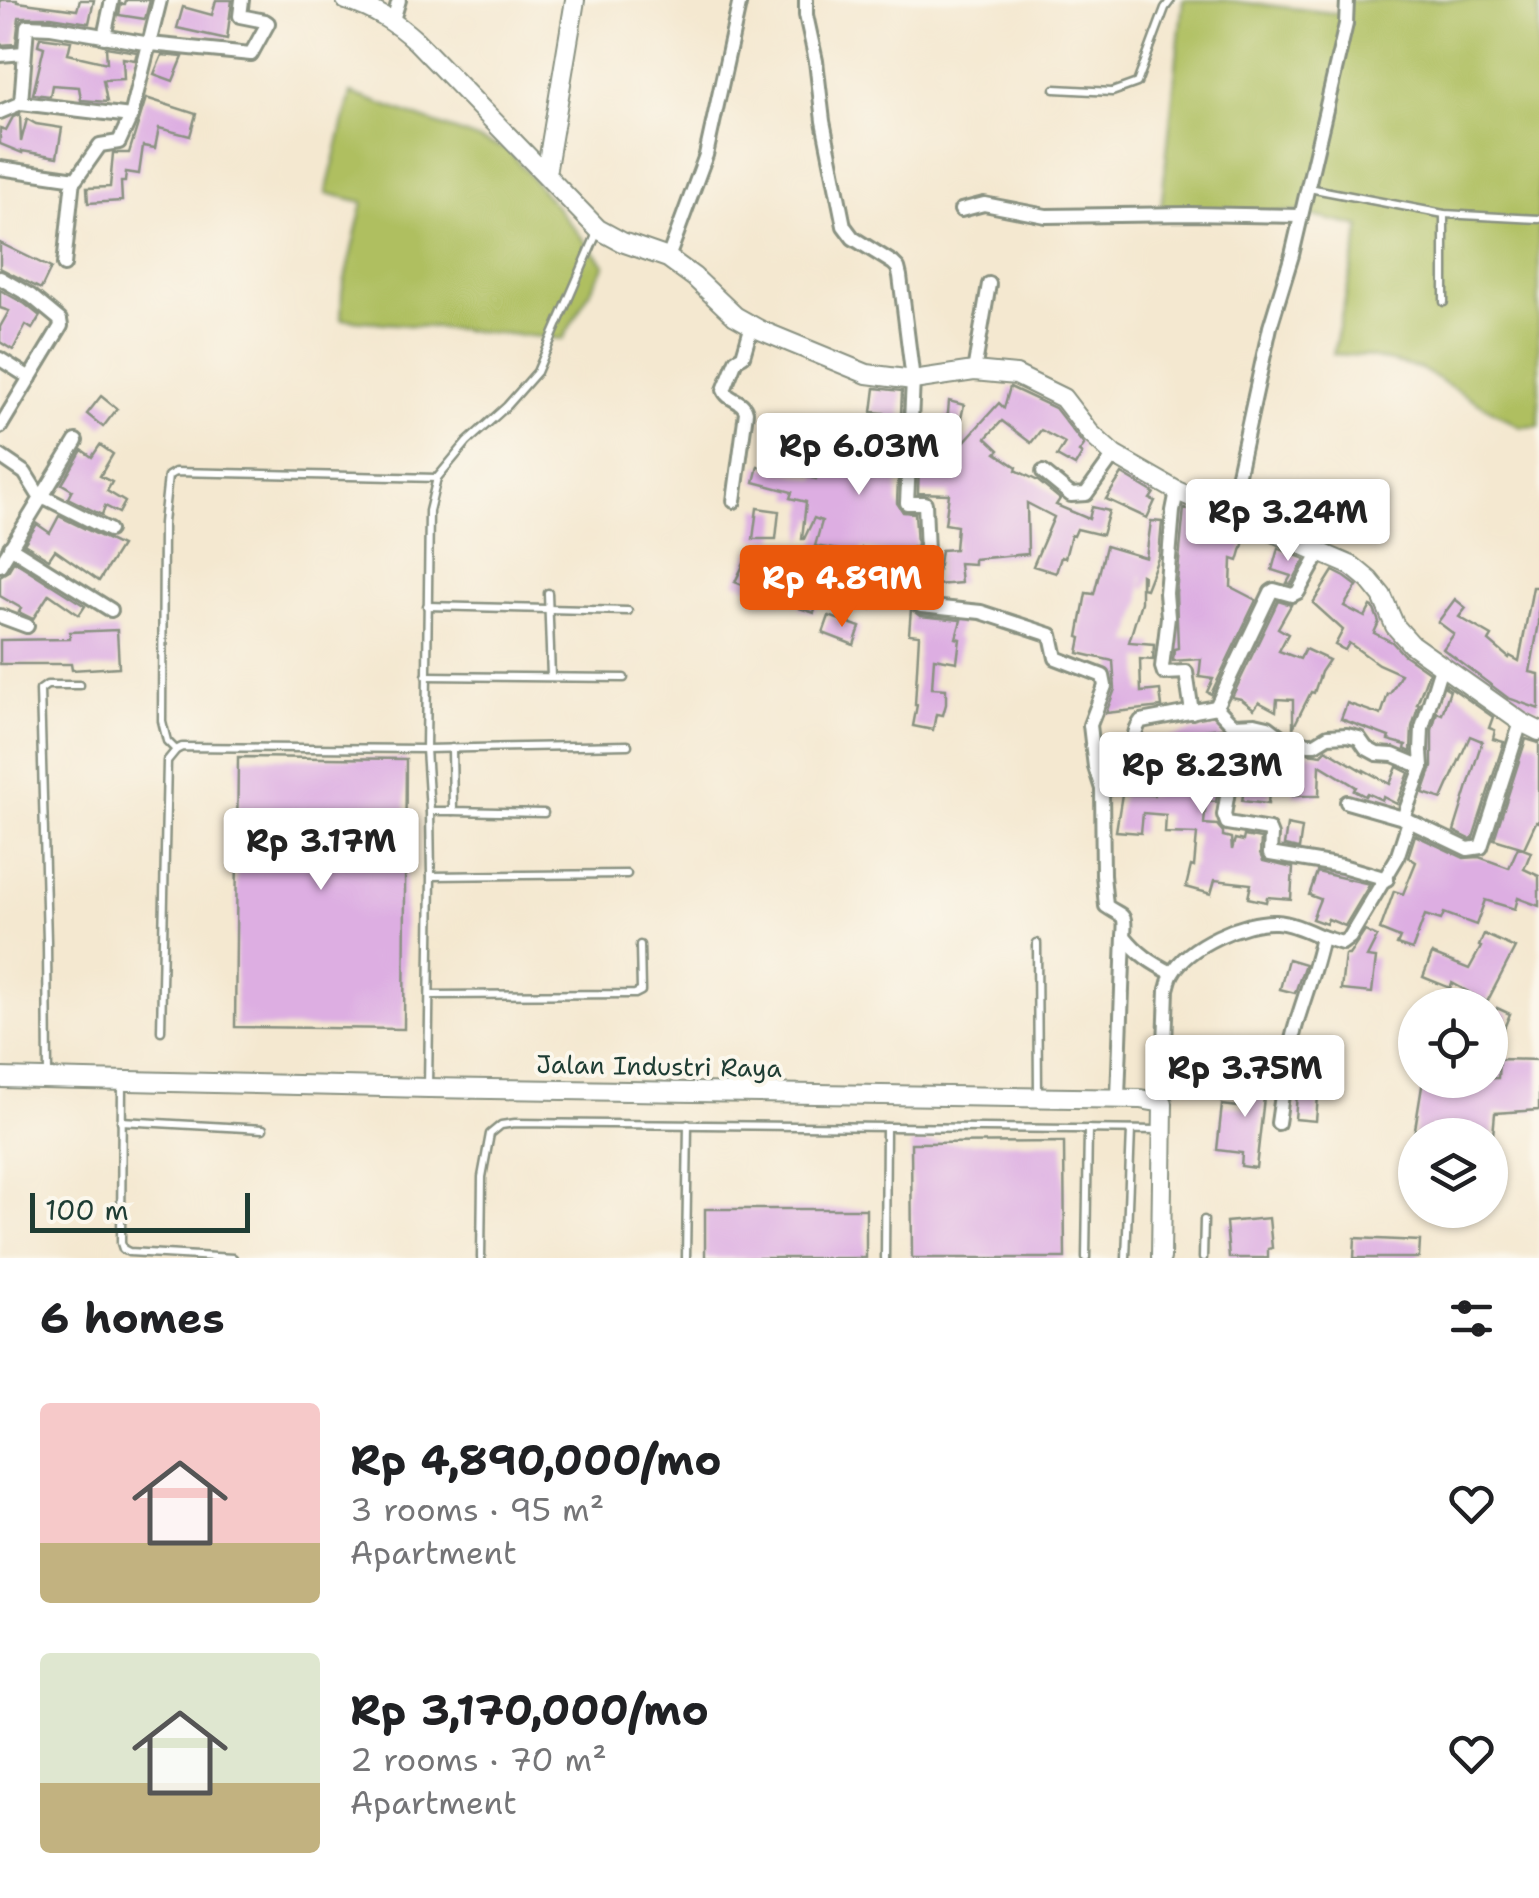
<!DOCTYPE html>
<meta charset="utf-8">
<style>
:root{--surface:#fff;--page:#f6f6f6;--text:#202124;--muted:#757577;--accent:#ea580c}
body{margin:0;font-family:"Shantell Sans",sans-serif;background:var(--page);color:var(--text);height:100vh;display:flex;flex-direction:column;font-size:38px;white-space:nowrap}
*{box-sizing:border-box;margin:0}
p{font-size:32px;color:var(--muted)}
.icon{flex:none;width:55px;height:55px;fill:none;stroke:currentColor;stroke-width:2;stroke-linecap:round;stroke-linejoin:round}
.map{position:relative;height:1258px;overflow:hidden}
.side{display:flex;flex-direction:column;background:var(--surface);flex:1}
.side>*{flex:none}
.tools{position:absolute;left:1398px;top:988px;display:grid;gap:20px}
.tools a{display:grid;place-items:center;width:110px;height:110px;border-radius:50%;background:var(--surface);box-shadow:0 2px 8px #0004;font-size:50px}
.scale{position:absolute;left:30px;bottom:25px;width:220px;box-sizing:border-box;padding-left:10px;border:5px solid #1f3d34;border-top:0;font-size:28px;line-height:35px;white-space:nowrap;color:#1f3d34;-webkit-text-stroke:8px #fbf7ec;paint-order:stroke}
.price{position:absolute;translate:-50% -85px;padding:0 22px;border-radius:10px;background:#fff;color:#222;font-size:32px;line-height:65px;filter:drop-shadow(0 2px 5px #0008)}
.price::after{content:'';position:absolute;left:50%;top:60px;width:30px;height:22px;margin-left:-15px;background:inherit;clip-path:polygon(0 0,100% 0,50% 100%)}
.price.on{background:var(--accent);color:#fff}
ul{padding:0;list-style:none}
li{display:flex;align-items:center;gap:30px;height:250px;padding:0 40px}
li span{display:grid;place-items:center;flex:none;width:280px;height:200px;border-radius:10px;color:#555}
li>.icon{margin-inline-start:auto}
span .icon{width:120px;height:120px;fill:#fffc;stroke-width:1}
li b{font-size:42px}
h2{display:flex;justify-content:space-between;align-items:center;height:120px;padding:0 40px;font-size:42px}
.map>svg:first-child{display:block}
.green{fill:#afbf61;stroke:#677e4a;stroke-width:2.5}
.building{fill:#ddaee2}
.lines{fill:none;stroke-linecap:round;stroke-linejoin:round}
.lane-casing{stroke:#8a9282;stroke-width:11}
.street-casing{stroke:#8a9282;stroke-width:18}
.secondary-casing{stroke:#8a9282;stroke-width:22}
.lane{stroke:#fff;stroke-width:6}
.street{stroke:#fff;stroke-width:12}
.secondary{stroke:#fff;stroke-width:18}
.labels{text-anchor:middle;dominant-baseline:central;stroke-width:8;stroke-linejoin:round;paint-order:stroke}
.street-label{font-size:25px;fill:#1f3d34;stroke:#fbf7ec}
</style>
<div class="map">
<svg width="1539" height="1258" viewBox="0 0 1539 1258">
<rect width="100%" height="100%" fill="#fbf7ec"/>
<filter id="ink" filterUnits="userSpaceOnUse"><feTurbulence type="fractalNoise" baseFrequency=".01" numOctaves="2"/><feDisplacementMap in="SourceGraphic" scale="20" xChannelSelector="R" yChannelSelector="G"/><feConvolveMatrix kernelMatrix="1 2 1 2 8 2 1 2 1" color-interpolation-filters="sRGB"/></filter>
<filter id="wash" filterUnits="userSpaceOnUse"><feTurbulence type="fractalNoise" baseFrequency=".0048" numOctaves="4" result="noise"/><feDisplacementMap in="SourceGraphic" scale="40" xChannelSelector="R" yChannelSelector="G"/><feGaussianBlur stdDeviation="2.25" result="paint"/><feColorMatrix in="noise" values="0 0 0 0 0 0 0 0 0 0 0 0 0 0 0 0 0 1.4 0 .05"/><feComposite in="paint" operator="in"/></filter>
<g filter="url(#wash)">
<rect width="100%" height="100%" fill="#f4e8d0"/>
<g class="green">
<path d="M1183,0H1223L1343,14L1345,0H1539V426L1520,427L1421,369L1366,356L1333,354L1361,227L1296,212L1160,218Z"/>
<path d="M351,93L508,150L605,265L563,339L341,319L342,292L363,202L326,193Z"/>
</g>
<g id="blocks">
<g class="building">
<path d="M0,0H17V2L77,10L80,0H94L89,23L51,17H19L16,44L0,45Z"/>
<path d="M126,0H150L145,19L119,15L121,4H125Z"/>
<path d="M216,0H232L227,39L177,28L183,7L212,15Z"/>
<path d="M40,37L71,41L68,54L107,63L106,47L137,52L135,60L123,58L124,79L103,80L107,102L81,100L79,87L52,85L50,96L33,94L44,47L38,45Z"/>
<path d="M162,55L183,57L173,81L154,74Z"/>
<path d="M146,98L196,114L190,136L159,128L155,148L143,146L139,174L126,172L125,182H121L122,201L88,203L87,188L110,187L113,153H129Z"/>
<path d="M20,114L21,142L27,119L36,124L62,128L57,157L22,151V153L0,144V128L6,130L13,117Z"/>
<path d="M0,243L51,268L41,289L0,268Z"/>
<path d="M0,290L25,304L40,316L32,329L26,325L13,350L0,342V327L9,311L0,308Z"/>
<path d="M1010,387L1055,408L1084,445L1079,452L1082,454L1075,466L1057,456L1065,443L1041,430L1031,443L1002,421L986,438L999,450L996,453L1017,467L1016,470L1038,481L1060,499L1056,505L1089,519L1092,507L1109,511L1102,535L1077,529L1074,536L1071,535L1065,558L1061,557L1056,573L1033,566L1054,517L1027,503L1028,554L974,559V564L959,563L961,583L936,585L941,550L955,549L957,526L945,524L949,494L918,493L920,435L939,437L948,413L949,401L964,405L953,454L999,403L1004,408Z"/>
<path d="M875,388L902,391L897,503L903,512L915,513L917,545L911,548L908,555L910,595L900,594V584H888L889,553L862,548L861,554L815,546L822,521L814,518L804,539H802L806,502L790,498L792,492L754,482L758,466L816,479L825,458L844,467L847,462L869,473L884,413L872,412Z"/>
<path d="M101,396L117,409L103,427L87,414Z"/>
<path d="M100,445L113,454L100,476L112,482L107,491L125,502L119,513L105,506L102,515L68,498L72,490L62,484L82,450L92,457Z"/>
<path d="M1122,474L1154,493L1150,499L1155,501L1147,518L1106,499Z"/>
<path d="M757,508L779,511L776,539H753Z"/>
<path d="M1184,508L1246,534L1238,561L1232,559L1231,587L1256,600L1211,694L1207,692L1213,679L1199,677L1201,659L1173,661L1174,649L1178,648L1176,593Z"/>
<path d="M59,516L121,546L99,581L55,550L49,559L24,544L37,524L50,533Z"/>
<path d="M1151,521L1162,522L1159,556L1146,589L1142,588L1143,576L1141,575V602L1129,642L1154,644L1153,660L1140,659L1141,692L1160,690L1162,707L1106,713L1115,689L1113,661L1078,653L1081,638L1078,637L1086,593L1094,594L1106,546L1146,558Z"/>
<path d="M1278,548L1305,559L1291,584L1287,583L1291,576L1272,570Z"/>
<path d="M750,551L790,570L777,598L735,582Z"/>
<path d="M14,561L85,606L79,615L49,594L33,619L19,612L21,608L0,596V576L8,571Z"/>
<path d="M1333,571L1345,577L1357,586L1344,606L1365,617L1371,606L1373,607L1379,622L1374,633L1392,642L1403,654L1429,672L1417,704H1419L1412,727L1411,752L1405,749L1406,745L1388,740L1389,737L1341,719L1347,703L1381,715L1388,694H1390L1401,674L1378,664L1349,643L1345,650L1335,645L1343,630L1313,603Z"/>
<path d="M836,572L877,586L871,609L858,605L861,594L832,583Z"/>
<path d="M808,575L823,579L814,613L799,608Z"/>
<path d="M1533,587H1539V623L1530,672L1539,674V709L1508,698L1443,649L1454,634L1438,622L1455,599L1466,608L1459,617L1492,636L1489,641L1509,658L1510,656L1519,661Z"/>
<path d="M1278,601L1291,605L1278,628L1288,634L1279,651L1300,659L1305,649L1329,660L1321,672L1314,693L1311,692L1293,728V700L1277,699L1276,711L1259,702L1254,709L1241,699L1232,697Z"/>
<path d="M911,609L920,616L961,620L956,638L960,639L957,662L934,658L932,688L946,689V704L943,715L936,714L933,730L913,726L917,705H915L919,635L909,634Z"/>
<path d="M829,616L860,627L854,645L823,633Z"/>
<path d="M117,630L119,667L72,670L71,664H0V640L70,639V632Z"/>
<path d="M1446,684L1493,717L1489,728L1495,730L1493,739L1504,742L1473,838L1470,839L1454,831L1482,741L1470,736L1442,799L1423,793L1432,767V730L1437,712L1442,714L1450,690L1445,687Z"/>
<path d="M1221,728L1223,759L1216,802L1206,801L1204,824L1217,825L1223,832V836L1231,838L1232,850L1235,839L1243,841L1244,836L1261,839L1260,854L1263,861L1293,868L1291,899L1267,897L1266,902L1248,898L1251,884L1215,880L1211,894L1186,887L1191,866L1194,867L1197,834L1165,833L1166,815L1143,813L1141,833L1116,831L1122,794L1154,795L1148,770L1161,767L1154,742L1191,732Z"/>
<path d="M1250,738L1273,743L1268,804L1242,801L1248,766Z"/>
<path d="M1526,739L1539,743V823L1536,822L1524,848L1494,839Z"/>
<path d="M1326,749L1364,772V770L1390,784L1397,767L1409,773L1397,804L1383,797L1382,800L1367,793L1365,796L1354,790L1356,787L1320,765L1319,796H1293L1299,763L1292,761V751L1322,755Z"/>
<path d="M238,757L406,759L404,1029L235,1027Z"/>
<path d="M1287,825L1302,828L1299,849L1284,846Z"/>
<path d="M1415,835L1464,858L1479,857L1509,868L1518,847L1531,852L1524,869L1539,876V906L1518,898L1515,909L1485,900L1476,925L1444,913L1441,920L1425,915L1412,950L1397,945L1400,938L1380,930L1394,891L1403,894L1416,862L1408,857Z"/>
<path d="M1317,872L1370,884L1345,926L1328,919L1326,924L1312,919L1320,899L1309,895Z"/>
<path d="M1365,931L1377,937L1367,957L1376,958L1372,993L1341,990L1345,955H1349Z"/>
<path d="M1484,934L1515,948L1487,1002L1452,983L1450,988L1423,977L1432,954L1469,969L1481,947L1479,946Z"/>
<path d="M1288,959L1305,964L1295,993L1280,989Z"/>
<path d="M1497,1008L1510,1014L1501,1035L1490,1030Z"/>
<path d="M1301,1044L1322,1046L1316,1121L1295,1119Z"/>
<path d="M1499,1059L1539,1060V1110L1495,1113L1493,1135H1414L1423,1080L1498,1078Z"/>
<path d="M1252,1061L1268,1063L1256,1168L1241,1166L1242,1153L1217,1150L1222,1105L1247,1108Z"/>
<path d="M1064,1142L1065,1258H912L911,1143Z"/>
<rect x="705" y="1209" width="161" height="49"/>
<path d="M1269,1218L1272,1248L1268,1249V1258H1229L1226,1222Z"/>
<path d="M1355,1238L1420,1241L1419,1258H1354Z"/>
</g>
</g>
</g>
<g filter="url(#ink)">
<use href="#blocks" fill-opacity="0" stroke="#8a9282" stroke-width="2.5"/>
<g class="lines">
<g class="lane-casing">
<g id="lane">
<path d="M1055,89L1112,92L1137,83L1165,8L1171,0"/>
<path d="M1309,188L1444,214L1539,219"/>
<path d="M1444,302V214"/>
<path d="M548,593L551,677"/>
<path d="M427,606L628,611"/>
<path d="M426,676L624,678"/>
<path d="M452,748L453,811L544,813"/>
<path d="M176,750L167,741L162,721L163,523L168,476L175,472L437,478"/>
<path d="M430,811H453"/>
<path d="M431,876L627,874"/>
<path d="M1037,943L1038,1095"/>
<path d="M431,995L635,994L641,991L640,945"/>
<path d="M161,1031L167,761L176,750L182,747L426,749L628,745"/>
<path d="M48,1078L47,941L40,690L47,685H80"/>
<path d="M122,1081L121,1243L123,1249L129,1252L233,1258"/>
<path d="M428,1087L431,876L430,811L426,749L429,511L437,478L467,442L507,406L537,372L597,233"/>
<path d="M121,1121L263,1129"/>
<path d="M481,1258L482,1177L490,1134L501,1125L515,1123L1161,1130"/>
<path d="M686,1258L688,1124"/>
<path d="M885,1258L886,1127"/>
<path d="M1086,1258L1088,1129"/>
<path d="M1126,1258L1131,1130"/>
<path d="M1203,1258L1204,1220"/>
</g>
</g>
<g class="street-casing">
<g id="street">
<path d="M806,0V15L816,61L823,121L844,226L853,238L893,263L898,268L900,276L913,380L907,503H925L927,553L918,555L921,606L981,612L1051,635L1056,658L1103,676L1105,686L1090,725L1095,767L1102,789L1103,875L1106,906C1123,918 1126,911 1124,936C1138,954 1152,963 1172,973"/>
<path d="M393,20L399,0"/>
<path d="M104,37L112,0"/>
<path d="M0,55L24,53"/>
<path d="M21,103L131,116"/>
<path d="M0,112L21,103L27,26L51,27L150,44L251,54L268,23L265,21L240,16L242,0"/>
<path d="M0,168L76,179L100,145L119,142L131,116L160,0"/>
<path d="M961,210L984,204L1046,216L1190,214L1300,216"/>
<path d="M668,258L706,155L740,0"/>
<path d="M64,265L73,179"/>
<path d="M0,278L31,296L60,320L61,326L0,427"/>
<path d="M0,359L30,378"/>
<path d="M974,371L989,284"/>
<path d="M0,456L25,473L38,494L109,530"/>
<path d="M1043,472L1071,495L1086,494L1114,455"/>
<path d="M1177,491L1173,511L1166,593L1168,617L1162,667L1164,673L1186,672L1192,712"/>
<path d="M734,501L746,412C743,399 728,401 724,390L736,360L743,356L752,325"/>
<path d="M1229,515L1270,327L1292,255L1346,24L1347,0"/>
<path d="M10,547L111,610"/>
<path d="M0,565L76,441"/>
<path d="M0,616L27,626"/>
<path d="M1216,707L1271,592L1274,590L1292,595L1298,592L1321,551"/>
<path d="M1239,726L1224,815L1227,823L1269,830L1271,835L1270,854L1342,866L1387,879"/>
<path d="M1102,789L1133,781C1145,761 1125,742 1141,721L1216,707L1233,725L1255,724L1268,727L1284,739L1309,744H1315L1328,736L1347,735L1359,738L1366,748L1377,754L1393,755L1422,767"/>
<path d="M1347,802L1403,818L1468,849L1481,847L1521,722"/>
<path d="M1403,818L1422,767L1421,751L1422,728L1441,667"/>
<path d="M1322,937L1342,943L1350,937L1397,858L1409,821"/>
<path d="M1118,1097L1124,936"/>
<path d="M1163,1103L1167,989C1169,984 1169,979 1172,974C1187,946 1245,920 1276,922C1292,923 1308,931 1322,937C1316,966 1306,992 1297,1021C1287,1054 1283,1089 1278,1123"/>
</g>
</g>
<g class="secondary-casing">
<g id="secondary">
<path d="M346,0C374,9 394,21 416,41L598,229L622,242L668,258L694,277L735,316L760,330L867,374L913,380L974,371L1016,375L1063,398L1090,433L1114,455L1177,491L1352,566L1369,580L1382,596L1395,626L1411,644L1521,722L1539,731"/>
<path d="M546,174L575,0"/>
<path d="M0,1078L428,1088L1140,1099L1163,1103L1161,1258"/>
</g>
</g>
<use href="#lane" class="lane"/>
<use href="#street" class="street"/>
<use href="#secondary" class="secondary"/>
</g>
</g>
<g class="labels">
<g class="street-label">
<text transform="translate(659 1066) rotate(1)">Jalan Industri Raya</text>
</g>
</g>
</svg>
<div class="tools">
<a><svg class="icon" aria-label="locate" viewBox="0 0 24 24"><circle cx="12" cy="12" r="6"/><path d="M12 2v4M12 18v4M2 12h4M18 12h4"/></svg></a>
<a><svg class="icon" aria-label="layers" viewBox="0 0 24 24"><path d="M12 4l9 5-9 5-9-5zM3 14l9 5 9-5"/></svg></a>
</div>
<div class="scale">100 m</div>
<b class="price" style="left:859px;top:498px">Rp 6.03M</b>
<b class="price" style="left:1288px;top:564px">Rp 3.24M</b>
<b class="price on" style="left:842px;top:630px">Rp 4.89M</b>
<b class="price" style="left:1202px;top:817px">Rp 8.23M</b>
<b class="price" style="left:321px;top:893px">Rp 3.17M</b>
<b class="price" style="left:1245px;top:1120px">Rp 3.75M</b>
</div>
<section class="side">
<h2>6 homes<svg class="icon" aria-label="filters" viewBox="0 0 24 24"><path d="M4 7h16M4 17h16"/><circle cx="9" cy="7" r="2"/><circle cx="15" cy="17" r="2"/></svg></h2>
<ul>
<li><span style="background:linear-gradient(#f6c9c9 70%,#c2b280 0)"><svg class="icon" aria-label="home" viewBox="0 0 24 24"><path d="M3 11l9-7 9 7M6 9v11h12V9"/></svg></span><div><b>Rp 4,890,000/mo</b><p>3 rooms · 95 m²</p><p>Apartment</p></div><svg class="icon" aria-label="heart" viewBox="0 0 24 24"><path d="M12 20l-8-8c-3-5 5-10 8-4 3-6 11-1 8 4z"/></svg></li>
<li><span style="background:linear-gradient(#dfe7d0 65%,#c2b280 0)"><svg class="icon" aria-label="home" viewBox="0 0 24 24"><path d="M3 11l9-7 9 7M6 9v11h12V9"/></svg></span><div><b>Rp 3,170,000/mo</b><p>2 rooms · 70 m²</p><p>Apartment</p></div><svg class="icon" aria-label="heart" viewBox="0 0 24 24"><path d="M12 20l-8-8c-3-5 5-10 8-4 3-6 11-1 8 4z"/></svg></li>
</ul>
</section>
